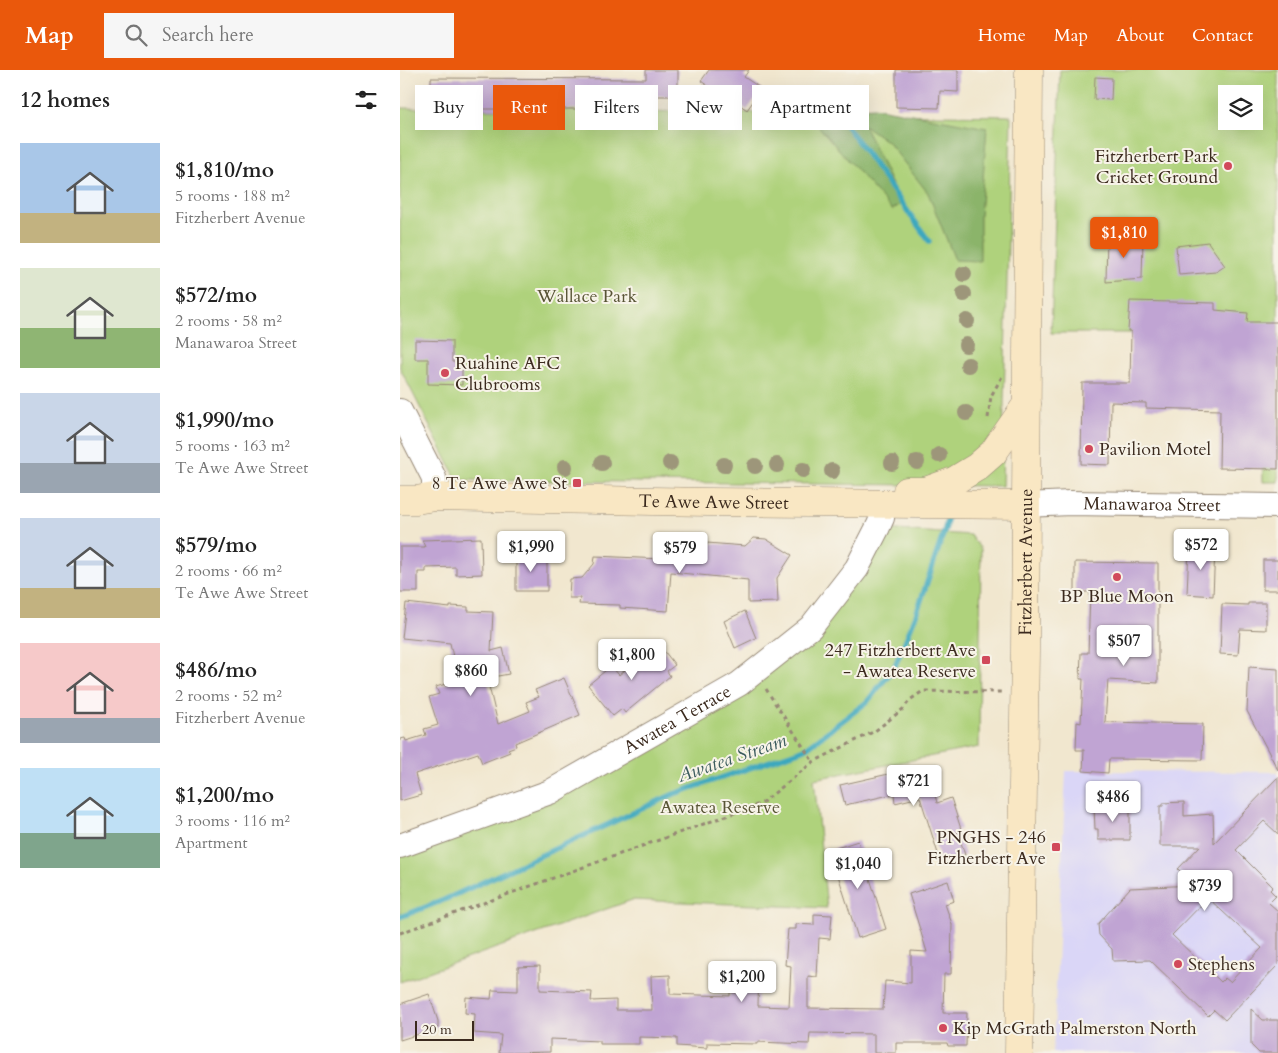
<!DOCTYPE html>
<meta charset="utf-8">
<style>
:root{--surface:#fff;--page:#f6f6f6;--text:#222;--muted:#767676;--accent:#ea580c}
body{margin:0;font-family:Cardo,serif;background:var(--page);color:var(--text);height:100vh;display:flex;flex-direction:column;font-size:19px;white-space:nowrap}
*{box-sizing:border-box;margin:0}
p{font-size:16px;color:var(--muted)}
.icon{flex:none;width:28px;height:28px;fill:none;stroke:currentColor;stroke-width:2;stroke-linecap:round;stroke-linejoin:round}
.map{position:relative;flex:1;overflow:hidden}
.sheet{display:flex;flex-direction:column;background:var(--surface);width:400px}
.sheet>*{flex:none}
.hud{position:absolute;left:15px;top:15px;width:475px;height:45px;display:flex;gap:10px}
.controls{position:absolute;left:818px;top:15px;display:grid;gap:10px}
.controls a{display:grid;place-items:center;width:45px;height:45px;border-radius:0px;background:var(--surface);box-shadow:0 5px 20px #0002;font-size:25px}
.scale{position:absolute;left:15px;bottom:12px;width:59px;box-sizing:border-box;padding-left:5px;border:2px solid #3b2a1e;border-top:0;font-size:14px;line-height:18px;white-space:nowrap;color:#3b2a1e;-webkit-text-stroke:4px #f7f3e8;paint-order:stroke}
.price{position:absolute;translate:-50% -42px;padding:0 11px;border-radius:5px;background:#fff;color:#222;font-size:16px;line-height:32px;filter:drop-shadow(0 1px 2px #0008)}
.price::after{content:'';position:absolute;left:50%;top:30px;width:15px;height:11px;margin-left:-8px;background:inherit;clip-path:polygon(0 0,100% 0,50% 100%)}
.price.active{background:var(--accent);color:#fff}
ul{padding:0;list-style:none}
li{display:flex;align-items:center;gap:15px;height:125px;padding:0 20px}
li span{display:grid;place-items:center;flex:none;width:140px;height:100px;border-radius:0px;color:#555}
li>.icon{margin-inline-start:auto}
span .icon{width:60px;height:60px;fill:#fffc;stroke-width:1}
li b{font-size:21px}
h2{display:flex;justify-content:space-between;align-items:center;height:60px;padding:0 20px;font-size:21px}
.chip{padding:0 18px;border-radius:0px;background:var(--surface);box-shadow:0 5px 20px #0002;font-size:18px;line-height:45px}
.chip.active{background:var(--accent);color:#fff}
header{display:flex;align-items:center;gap:30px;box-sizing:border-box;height:70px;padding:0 25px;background:var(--accent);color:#fff}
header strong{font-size:24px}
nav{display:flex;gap:28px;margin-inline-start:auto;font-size:18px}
.search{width:350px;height:45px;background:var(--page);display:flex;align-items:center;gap:12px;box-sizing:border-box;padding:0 18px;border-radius:0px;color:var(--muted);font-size:19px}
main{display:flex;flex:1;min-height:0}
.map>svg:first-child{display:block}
.built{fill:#dad6f7}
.green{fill:#afd27b;stroke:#757e4c;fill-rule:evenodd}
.forest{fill:#8bb46b;stroke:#636f44}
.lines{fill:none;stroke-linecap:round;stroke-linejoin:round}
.stream{stroke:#3ea8be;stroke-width:5.5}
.building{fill:#c0a4d3;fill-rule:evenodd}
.street-casing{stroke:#968876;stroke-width:26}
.secondary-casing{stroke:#968876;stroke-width:29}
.path{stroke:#968876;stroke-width:3;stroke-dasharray:4 4;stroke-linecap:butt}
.street{stroke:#fff;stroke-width:24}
.secondary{stroke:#f9e7c3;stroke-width:28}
.tree{fill:#9d967a}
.poi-dot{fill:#d1495b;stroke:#f7f3e8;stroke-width:2}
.labels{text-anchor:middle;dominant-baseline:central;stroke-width:4;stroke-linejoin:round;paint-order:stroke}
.poi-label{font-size:18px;fill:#3b2a1e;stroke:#f7f3e8;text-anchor:end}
.park-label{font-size:18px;fill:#585435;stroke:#f7f3e8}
.street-label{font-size:18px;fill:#3b2a1e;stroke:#f7f3e8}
.water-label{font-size:19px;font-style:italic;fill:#3c5c5e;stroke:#f7f3e8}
</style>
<header>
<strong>Map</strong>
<div class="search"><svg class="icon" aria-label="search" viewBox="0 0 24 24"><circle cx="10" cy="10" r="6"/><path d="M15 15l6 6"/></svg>Search here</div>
<nav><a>Home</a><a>Map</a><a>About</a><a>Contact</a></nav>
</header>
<main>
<section class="sheet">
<h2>12 homes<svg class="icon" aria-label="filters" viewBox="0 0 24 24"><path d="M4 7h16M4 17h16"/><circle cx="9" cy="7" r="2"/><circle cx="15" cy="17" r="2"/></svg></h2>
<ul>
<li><span style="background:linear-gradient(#a9c7e8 70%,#c2b280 0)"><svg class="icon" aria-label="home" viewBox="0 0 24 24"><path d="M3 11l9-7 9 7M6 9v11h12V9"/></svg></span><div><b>$1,810/mo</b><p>5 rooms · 188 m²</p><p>Fitzherbert Avenue</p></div></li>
<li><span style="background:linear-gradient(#dfe7d0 60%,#8fb573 0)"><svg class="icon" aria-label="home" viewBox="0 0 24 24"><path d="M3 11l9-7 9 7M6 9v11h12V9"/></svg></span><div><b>$572/mo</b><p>2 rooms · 58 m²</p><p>Manawaroa Street</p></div></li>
<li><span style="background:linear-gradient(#c9d6e8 70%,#9aa5b1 0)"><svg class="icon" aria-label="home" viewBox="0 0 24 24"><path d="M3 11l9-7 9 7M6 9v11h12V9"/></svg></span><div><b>$1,990/mo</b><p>5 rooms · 163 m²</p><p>Te Awe Awe Street</p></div></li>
<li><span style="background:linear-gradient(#c9d6e8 70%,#c2b280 0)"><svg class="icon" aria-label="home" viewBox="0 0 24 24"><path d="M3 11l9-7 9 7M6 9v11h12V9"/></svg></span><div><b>$579/mo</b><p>2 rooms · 66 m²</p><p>Te Awe Awe Street</p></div></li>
<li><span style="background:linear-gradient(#f6c9c9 75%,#9aa5b1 0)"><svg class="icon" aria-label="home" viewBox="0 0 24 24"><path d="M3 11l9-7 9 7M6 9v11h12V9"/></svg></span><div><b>$486/mo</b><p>2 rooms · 52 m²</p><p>Fitzherbert Avenue</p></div></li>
<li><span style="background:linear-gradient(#bfe0f5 65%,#7fa58c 0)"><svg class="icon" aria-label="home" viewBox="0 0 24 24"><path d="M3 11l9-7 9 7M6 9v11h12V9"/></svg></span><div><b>$1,200/mo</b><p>3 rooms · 116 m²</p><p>Apartment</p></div></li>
</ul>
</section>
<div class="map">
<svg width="878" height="983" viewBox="0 0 878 983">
<rect width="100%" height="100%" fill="#f7f3e8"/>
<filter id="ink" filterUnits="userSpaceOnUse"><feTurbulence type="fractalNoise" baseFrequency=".02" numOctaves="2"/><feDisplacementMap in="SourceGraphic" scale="10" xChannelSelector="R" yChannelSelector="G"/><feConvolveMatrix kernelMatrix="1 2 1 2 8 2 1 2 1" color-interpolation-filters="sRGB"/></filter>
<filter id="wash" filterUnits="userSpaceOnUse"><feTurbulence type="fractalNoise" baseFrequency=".0096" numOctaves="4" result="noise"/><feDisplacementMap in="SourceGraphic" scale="20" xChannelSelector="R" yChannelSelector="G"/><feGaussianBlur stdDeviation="1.12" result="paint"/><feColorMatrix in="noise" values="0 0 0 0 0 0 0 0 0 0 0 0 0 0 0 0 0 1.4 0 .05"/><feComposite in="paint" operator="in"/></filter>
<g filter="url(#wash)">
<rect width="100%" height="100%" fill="#f1e7cf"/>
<path class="built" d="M666,701L878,702V983H653Z"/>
<g class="green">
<path d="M660,0H878V412H863L859,263H651ZM826,24H854V51H826Z"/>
<path d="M0,38L611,46L602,416L57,410L0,298Z"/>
<path d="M483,459L570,465L581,479L579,677L414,709L427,838L232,830L0,912V776L150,722L411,557Z"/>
</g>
<path class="forest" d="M474,37L587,58L580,146V191L555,190L528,123L488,72L464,55L501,134L492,140L405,41Z"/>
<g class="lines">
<g class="stream">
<path d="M441,48L529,171"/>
<path d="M0,847L44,830L274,724L405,679L467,632L494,598L516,545L545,459L549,442"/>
</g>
</g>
<g id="blocks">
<g class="building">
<path d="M246,0H278V26H226V39H31V8L246,9Z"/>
<path d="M309,0H349L344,7L362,19L347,40L317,18L315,21L301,11Z"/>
<path d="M496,0H558V22L540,21L539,38L496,37Z"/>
<path d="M695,7L712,8L711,30L694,29Z"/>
<path d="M707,166L737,167V170H743L742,209L706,212Z"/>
<path d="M808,172L825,196L816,202L779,205L776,176Z"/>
<path d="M730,231L815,233V240L848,243L847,252H878V399L819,398L820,340L746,338V333L711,332L710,395L681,394L682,313H730L731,261H728Z"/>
<path d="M15,270L52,271V292H62V315L28,314V289H15Z"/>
<path d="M81,468L82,504L56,505V497L26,498V502H18V522H0V477H25L22,470Z"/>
<path d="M354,468L366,469L392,485L377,508L378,532L348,533V510L271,502L268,541L220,538V535L179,534L180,528H169L170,509L182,508L194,494L195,486L261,489L262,475L289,477V473L307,475V473L345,476Z"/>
<path d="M789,477L815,478L813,526L787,524Z"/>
<path d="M140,482L141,489H147V521H116V488H123V483Z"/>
<rect x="863" y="490" width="15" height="30"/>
<path d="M675,492L758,493V613L708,610L705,652L803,654L802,690L709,689L708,703L683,701L684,680H676L677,652L681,653L683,609H680L681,583H688L690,522H675Z"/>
<path d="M6,533L50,538V536L68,537V541L93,542L91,581L103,578L109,604L87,608L98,654L130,641L126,632L139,627L135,620L164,608L180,645L115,673L116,676L108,679L110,682L82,693L78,683L15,704L21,725L0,731V669L5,668L6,671L26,665L24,659L38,655L29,627L39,624L36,617L58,610L50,573L2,568Z"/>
<path d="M848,533H866V560L840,559L838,585L820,584L822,534L848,535Z"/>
<path d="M345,541L356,568L335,578L324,551Z"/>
<path d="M258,573L275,595L267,601L270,606L225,643L222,639L213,646L188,615L211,596L219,605Z"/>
<path d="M849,597L878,599V700L847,641Z"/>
<path d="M493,703L495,711L530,704L537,733L551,728L561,759L557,760L565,785L541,793L520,727L495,733L494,724L445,735L440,715Z"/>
<path d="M878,707V764L864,751L836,780L873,817L870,820L876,826L869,833L878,841V895L825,950L814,940L808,946L750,890L713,891L712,879L699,865L698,854L730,818L795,815L778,799L800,776H760V736H763V733L784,732V746L813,744L814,773ZM808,828L862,878L830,912L825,908L821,912L772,865Z"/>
<path d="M694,737H730V770H698V759H695Z"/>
<path d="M458,771L486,859L458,868L430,780Z"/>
<path d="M548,811L554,831L545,834L552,854L551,904H544L543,943H567L566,976H548L547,973H496V983H474V964L410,963L409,974L357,972V974L307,973V978L277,976V968L239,967V974H200V971L150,969V982L99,983L101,965L74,963L75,944L65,943L66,927L91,929L92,920L118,921V897L140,896V920L192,922L191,931L216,930V940H252L251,906L270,905V924L330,926V922L339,923L340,894L359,895L358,936L389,937L391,896L385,895L388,859H396V854L414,855V844L432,845L430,869L419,868L417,907L408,906V938L483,939L485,911L511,913V881L527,882L509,824Z"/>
<path d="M29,924L38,951V958L0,970V934Z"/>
<path d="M851,939L863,950H878V983H859L851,975Z"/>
</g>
</g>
</g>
<g filter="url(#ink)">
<use href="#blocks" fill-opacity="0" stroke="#968876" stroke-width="1"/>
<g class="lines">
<g class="street-casing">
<g id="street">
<path d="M0,341L34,408V427"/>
<path id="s1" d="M626,435L670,433L878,436"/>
<path id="s2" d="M0,776L150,722L339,614L411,557L457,498L478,457L482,448L483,435"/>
</g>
</g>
<g class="secondary-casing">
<g id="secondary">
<path d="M507,421H526L554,411L577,397L593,383L627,334"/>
<path id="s3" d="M0,430H16L34,427L308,432L626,435"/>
<path id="s4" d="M619,983L625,581L629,0"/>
</g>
</g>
<g class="path">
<path d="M588,348L591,326L603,305"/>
<path d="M366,619L413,692"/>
<path d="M0,863L362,733L413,692L475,661L503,639L510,630L523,621L601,622"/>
</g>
<use href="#street" class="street"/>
<use href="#secondary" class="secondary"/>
</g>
<g class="tree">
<circle cx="564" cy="204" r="8"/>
<circle cx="564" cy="224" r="8"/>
<circle cx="567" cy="251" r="8"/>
<circle cx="566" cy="275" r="8"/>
<circle cx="568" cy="295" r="8"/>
<circle cx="566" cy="343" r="8"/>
<circle cx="539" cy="385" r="8"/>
<circle cx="517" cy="392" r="8"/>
<circle cx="202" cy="393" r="8"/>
<circle cx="270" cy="393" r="8"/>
<circle cx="492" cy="393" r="8"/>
<circle cx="324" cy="395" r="8"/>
<circle cx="377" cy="395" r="8"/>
<circle cx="355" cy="396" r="8"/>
<circle cx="165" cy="397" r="8"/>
<circle cx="403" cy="400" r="8"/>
<circle cx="432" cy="401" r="8"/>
</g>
</g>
<g class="poi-dot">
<circle cx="828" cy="96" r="5"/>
<circle cx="45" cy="303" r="5"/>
<circle cx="689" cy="379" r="5"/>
<rect x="172" y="408" width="10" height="10" rx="2.5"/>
<circle cx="717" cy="507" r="5"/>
<rect x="581" y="585" width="10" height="10" rx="2.5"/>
<rect x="651" y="772" width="10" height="10" rx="2.5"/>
<circle cx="778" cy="894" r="5"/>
<circle cx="543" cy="958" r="5"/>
</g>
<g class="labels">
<g class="poi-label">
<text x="818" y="86">Fitzherbert Park<tspan x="818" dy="21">Cricket Ground</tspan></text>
<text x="55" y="293" text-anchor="start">Ruahine AFC<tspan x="55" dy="21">Clubrooms</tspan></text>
<text x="699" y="379" text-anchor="start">Pavilion Motel</text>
<text x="167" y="413">8 Te Awe Awe St</text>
<text x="717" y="526" text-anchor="middle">BP Blue Moon</text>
<text x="576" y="580">247 Fitzherbert Ave<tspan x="576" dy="21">- Awatea Reserve</tspan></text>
<text x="646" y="767">PNGHS - 246<tspan x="646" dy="21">Fitzherbert Ave</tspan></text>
<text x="788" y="894" text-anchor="start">Stephens</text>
<text x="553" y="958" text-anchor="start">Kip McGrath Palmerston North</text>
</g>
<g class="park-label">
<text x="187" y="226">Wallace Park</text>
<text x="320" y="737">Awatea Reserve</text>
</g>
<g class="street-label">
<text stroke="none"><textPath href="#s3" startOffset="314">Te Awe Awe Street</textPath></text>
<text stroke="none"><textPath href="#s1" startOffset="126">Manawaroa Street</textPath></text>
<text stroke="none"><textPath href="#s4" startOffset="491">Fitzherbert Avenue</textPath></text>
<text stroke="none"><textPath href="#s2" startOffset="306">Awatea Terrace</textPath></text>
</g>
<g class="water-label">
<text transform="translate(332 688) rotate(-19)">Awatea Stream</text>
</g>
</g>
</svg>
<div class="controls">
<a><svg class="icon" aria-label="layers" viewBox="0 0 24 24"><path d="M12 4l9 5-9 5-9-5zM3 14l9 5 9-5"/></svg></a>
</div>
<div class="scale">20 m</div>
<b class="price active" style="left:724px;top:189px">$1,810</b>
<b class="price" style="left:801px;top:501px">$572</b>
<b class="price" style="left:131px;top:503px">$1,990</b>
<b class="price" style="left:280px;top:504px">$579</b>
<b class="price" style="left:724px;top:597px">$507</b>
<b class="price" style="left:232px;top:611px">$1,800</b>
<b class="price" style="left:71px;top:627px">$860</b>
<b class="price" style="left:514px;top:737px">$721</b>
<b class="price" style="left:713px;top:753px">$486</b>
<b class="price" style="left:458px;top:820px">$1,040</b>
<b class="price" style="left:805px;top:842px">$739</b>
<b class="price" style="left:342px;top:933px">$1,200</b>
<div class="hud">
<a class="chip">Buy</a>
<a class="chip active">Rent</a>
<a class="chip">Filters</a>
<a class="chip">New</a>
<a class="chip">Apartment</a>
</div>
</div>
</main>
